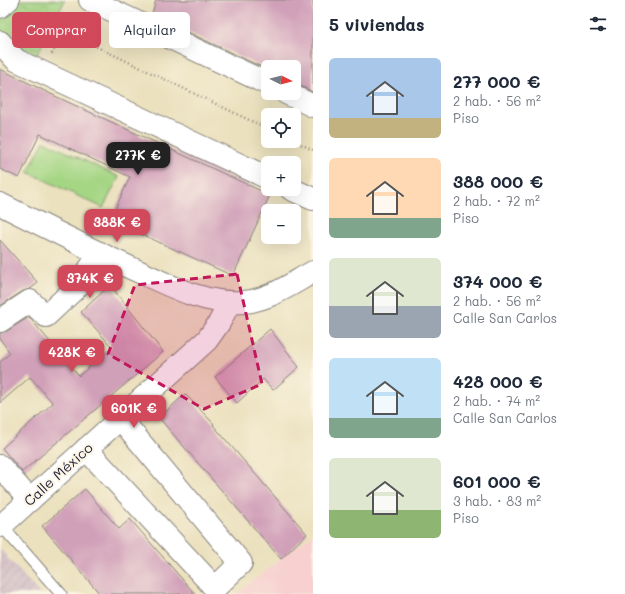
<!DOCTYPE html>
<html lang="es">
<meta charset="utf-8">
<style>
:root{--surface:#fff;--page:#f2f2f3;--text:#1f2937;--muted:#747a83;--accent:#d1495b}
body{margin:0;font-family:Mali,sans-serif;background:var(--page);color:var(--text);height:100vh;display:flex;flex-direction:column;font-size:15px;white-space:nowrap}
*{box-sizing:border-box;margin:0}
p{font-size:13px;color:var(--muted)}
.icon{flex:none;width:22px;height:22px;fill:none;stroke:currentColor;stroke-width:2;stroke-linecap:round;stroke-linejoin:round}
.map{position:relative;flex:1;overflow:hidden}
.details{display:flex;flex-direction:column;background:var(--surface);width:312px}
.details>*{flex:none}
.top-card{position:absolute;left:12px;top:12px;width:241px;height:36px;display:flex;gap:8px}
.needle{width:26px;rotate:96deg}
.fabs{position:absolute;left:261px;top:60px;display:grid;gap:8px}
.fabs a{display:grid;place-items:center;width:40px;height:40px;border-radius:6px;background:var(--surface);box-shadow:0 4px 16px #0002;font-size:20px}
.price{position:absolute;translate:-50% -34px;padding:0 9px;border-radius:8px;background:var(--accent);color:#fff;font-size:13px;line-height:26px;filter:drop-shadow(0 1px 2px #0008)}
.price::after{content:'';position:absolute;left:50%;top:24px;width:12px;height:9px;margin-left:-6px;background:inherit;clip-path:polygon(0 0,100% 0,50% 100%)}
.price.active{background:#222;color:#fff}
ul{padding:0;list-style:none}
li{display:flex;align-items:center;gap:12px;height:100px;padding:0 16px}
li span{display:grid;place-items:center;flex:none;width:112px;height:80px;border-radius:6px;color:#555}
li>.icon{margin-inline-start:auto}
span .icon{width:48px;height:48px;fill:#fffc;stroke-width:1}
li b{font-size:17px}
h2{display:flex;justify-content:space-between;align-items:center;height:48px;padding:0 16px;font-size:17px}
.chip{padding:0 14px;border-radius:6px;background:var(--surface);box-shadow:0 4px 16px #0002;font-size:14px;line-height:36px}
.chip.active{background:var(--accent);color:#fff}
main{display:flex;flex:1;min-height:0}
.map>svg:first-child{display:block}
.built{fill:#f7d0cf}
.industrial{fill:url(#industrial-furrows)}
.park{fill:url(#park-crowns);stroke:#647c60}
.pitch{fill:#a5d684;stroke:#647c60}
.building{fill:#d09fb8}
.lines{fill:none;stroke-linecap:round;stroke-linejoin:round}
.lane-casing{stroke:#86827c;stroke-width:13}
.street-casing{stroke:#86827c;stroke-width:24}
.secondary-casing{stroke:#86827c;stroke-width:24}
.path{stroke:#86827c;stroke-width:2.5;stroke-dasharray:1 3;stroke-linecap:butt}
.lane{stroke:#fff;stroke-width:11}
.street{stroke:#fff;stroke-width:22}
.secondary{stroke:#fff;stroke-width:22}
.marked{fill:#c2185b;fill-opacity:0.2;stroke:#c2185b;stroke-width:3;stroke-dasharray:8 5;stroke-linejoin:round}
.labels{text-anchor:middle;dominant-baseline:central;stroke-width:4;stroke-linejoin:round;paint-order:stroke}
.street-label{font-size:14px;fill:#22223b;stroke:#fcf5e5}
</style>
<main>
<div class="map">
<svg width="313" height="594" viewBox="0 0 313 594">
<defs>
<pattern id="industrial-furrows" width="10" height="10" patternUnits="userSpaceOnUse"><rect width="10" height="10" fill="#d2bec5"/><path d="M-1 1l2-2M0 10L10 0M9 11l2-2" fill="none" stroke="#b4a3aa"/></pattern>
<pattern id="park-crowns" width="20" height="18" patternUnits="userSpaceOnUse"><rect width="20" height="18" fill="#a5d684"/><path d="M2 6a3 3 0 1 1 6 0M12 15a3 3 0 1 1 6 0" fill="none" stroke="#8eb773"/></pattern>
</defs>
<rect width="100%" height="100%" fill="#fcf5e5"/>
<filter id="ink" filterUnits="userSpaceOnUse"><feTurbulence type="fractalNoise" baseFrequency=".025" numOctaves="2"/><feDisplacementMap in="SourceGraphic" scale="8" xChannelSelector="R" yChannelSelector="G"/><feConvolveMatrix kernelMatrix="1 2 1 2 8 2 1 2 1" color-interpolation-filters="sRGB"/></filter>
<filter id="wash" filterUnits="userSpaceOnUse"><feTurbulence type="fractalNoise" baseFrequency=".012" numOctaves="4" result="noise"/><feDisplacementMap in="SourceGraphic" scale="16" xChannelSelector="R" yChannelSelector="G"/><feGaussianBlur stdDeviation="0.9" result="paint"/><feColorMatrix in="noise" values="0 0 0 0 0 0 0 0 0 0 0 0 0 0 0 0 0 1.4 0 .05"/><feComposite in="paint" operator="in"/></filter>
<g filter="url(#wash)">
<rect width="100%" height="100%" fill="#ebe1be"/>
<path class="built" d="M313,534V594H236Z"/>
<path class="industrial" d="M0,549L40,594H0Z"/>
<path class="park" d="M17,0H65L36,57L2,39L0,34V15Z"/>
<path class="pitch" d="M44,141L119,177L103,208L28,172Z"/>
<g id="blocks">
<g class="building">
<path d="M156,0H313V92L294,83V67H268V70L158,18L159,17L152,14Z"/>
<path d="M0,69L57,97L270,195L233,276L110,220L130,177L40,134L19,178L0,169Z"/>
<path d="M0,240L38,283L30,289L23,291L0,306Z"/>
<path d="M110,285L163,352L22,472L2,448L53,403L30,377L0,403V362L10,353L0,339V333L7,331L29,317L79,376L112,347L81,312Z"/>
<path d="M270,329L299,367L273,390L263,379L237,403L215,377Z"/>
<path d="M185,394L214,424L213,425L307,534L281,559L159,418Z"/>
<path d="M85,489L119,529L130,519L195,594H100L42,526Z"/>
</g>
</g>
</g>
<g filter="url(#ink)">
<use href="#blocks" fill-opacity="0" stroke="#86827c" stroke-width="1"/>
<g class="lines">
<g class="lane-casing">
<path id="lane" d="M0,524L61,594"/>
</g>
<g class="street-casing">
<g id="street">
<path d="M90,0L268,84"/>
<path d="M0,7L8,0"/>
<path d="M0,42L16,60L268,178"/>
<path d="M286,93L313,106"/>
<path d="M291,189L313,199"/>
<path d="M0,321L30,301L46,316L78,286L100,253"/>
<path d="M86,449L215,588L241,563L120,418"/>
<path d="M0,466L30,500"/>
<path d="M1,526L207,340L219,323L230,302"/>
</g>
</g>
<g class="secondary-casing">
<path id="secondary" d="M0,204C44,226 87,248 131,268C167,284 203,305 244,302C269,300 291,284 313,272"/>
</g>
<g class="path">
<path d="M64,31L268,129"/>
<path d="M52,54L74,12"/>
<path d="M294,141L313,150"/>
</g>
<use href="#lane" class="lane"/>
<use href="#street" class="street"/>
<use href="#secondary" class="secondary"/>
</g>
</g>
<path class="marked" d="M237,274L262,384L204,409L108,354L135,285Z"/>
<g class="labels">
<g class="street-label">
<text transform="translate(58 474) rotate(-42)">Calle México</text>
</g>
</g>
</svg>
<div class="fabs">
<a><svg class="needle" viewBox="-14 -14 28 28"><path d="M0-13l5 13h-10z" fill="#e53935"/><path d="M0 13l5-13h-10z" fill="#747a83"/></svg></a>
<a><svg class="icon" aria-label="locate" viewBox="0 0 24 24"><circle cx="12" cy="12" r="6"/><path d="M12 2v4M12 18v4M2 12h4M18 12h4"/></svg></a>
<a>+</a>
<a>−</a>
</div>
<b class="price active" style="left:138px;top:176px">277K €</b>
<b class="price" style="left:117px;top:243px">388K €</b>
<b class="price" style="left:90px;top:299px">374K €</b>
<b class="price" style="left:72px;top:373px">428K €</b>
<b class="price" style="left:134px;top:429px">601K €</b>
<div class="top-card">
<a class="chip active">Comprar</a>
<a class="chip">Alquilar</a>
</div>
</div>
<section class="details">
<h2>5 viviendas<svg class="icon" aria-label="filters" viewBox="0 0 24 24"><path d="M4 7h16M4 17h16"/><circle cx="9" cy="7" r="2"/><circle cx="15" cy="17" r="2"/></svg></h2>
<ul>
<li><span style="background:linear-gradient(#a9c7e8 75%,#c2b280 0)"><svg class="icon" aria-label="home" viewBox="0 0 24 24"><path d="M3 11l9-7 9 7M6 9v11h12V9"/></svg></span><div><b>277 000 €</b><p>2 hab. · 56 m²</p><p>Piso</p></div></li>
<li><span style="background:linear-gradient(#ffd9b3 75%,#7fa58c 0)"><svg class="icon" aria-label="home" viewBox="0 0 24 24"><path d="M3 11l9-7 9 7M6 9v11h12V9"/></svg></span><div><b>388 000 €</b><p>2 hab. · 72 m²</p><p>Piso</p></div></li>
<li><span style="background:linear-gradient(#dfe7d0 60%,#9aa5b1 0)"><svg class="icon" aria-label="home" viewBox="0 0 24 24"><path d="M3 11l9-7 9 7M6 9v11h12V9"/></svg></span><div><b>374 000 €</b><p>2 hab. · 56 m²</p><p>Calle San Carlos</p></div></li>
<li><span style="background:linear-gradient(#bfe0f5 75%,#7fa58c 0)"><svg class="icon" aria-label="home" viewBox="0 0 24 24"><path d="M3 11l9-7 9 7M6 9v11h12V9"/></svg></span><div><b>428 000 €</b><p>2 hab. · 74 m²</p><p>Calle San Carlos</p></div></li>
<li><span style="background:linear-gradient(#dfe7d0 65%,#8fb573 0)"><svg class="icon" aria-label="home" viewBox="0 0 24 24"><path d="M3 11l9-7 9 7M6 9v11h12V9"/></svg></span><div><b>601 000 €</b><p>3 hab. · 83 m²</p><p>Piso</p></div></li>
</ul>
</section>
</main>
